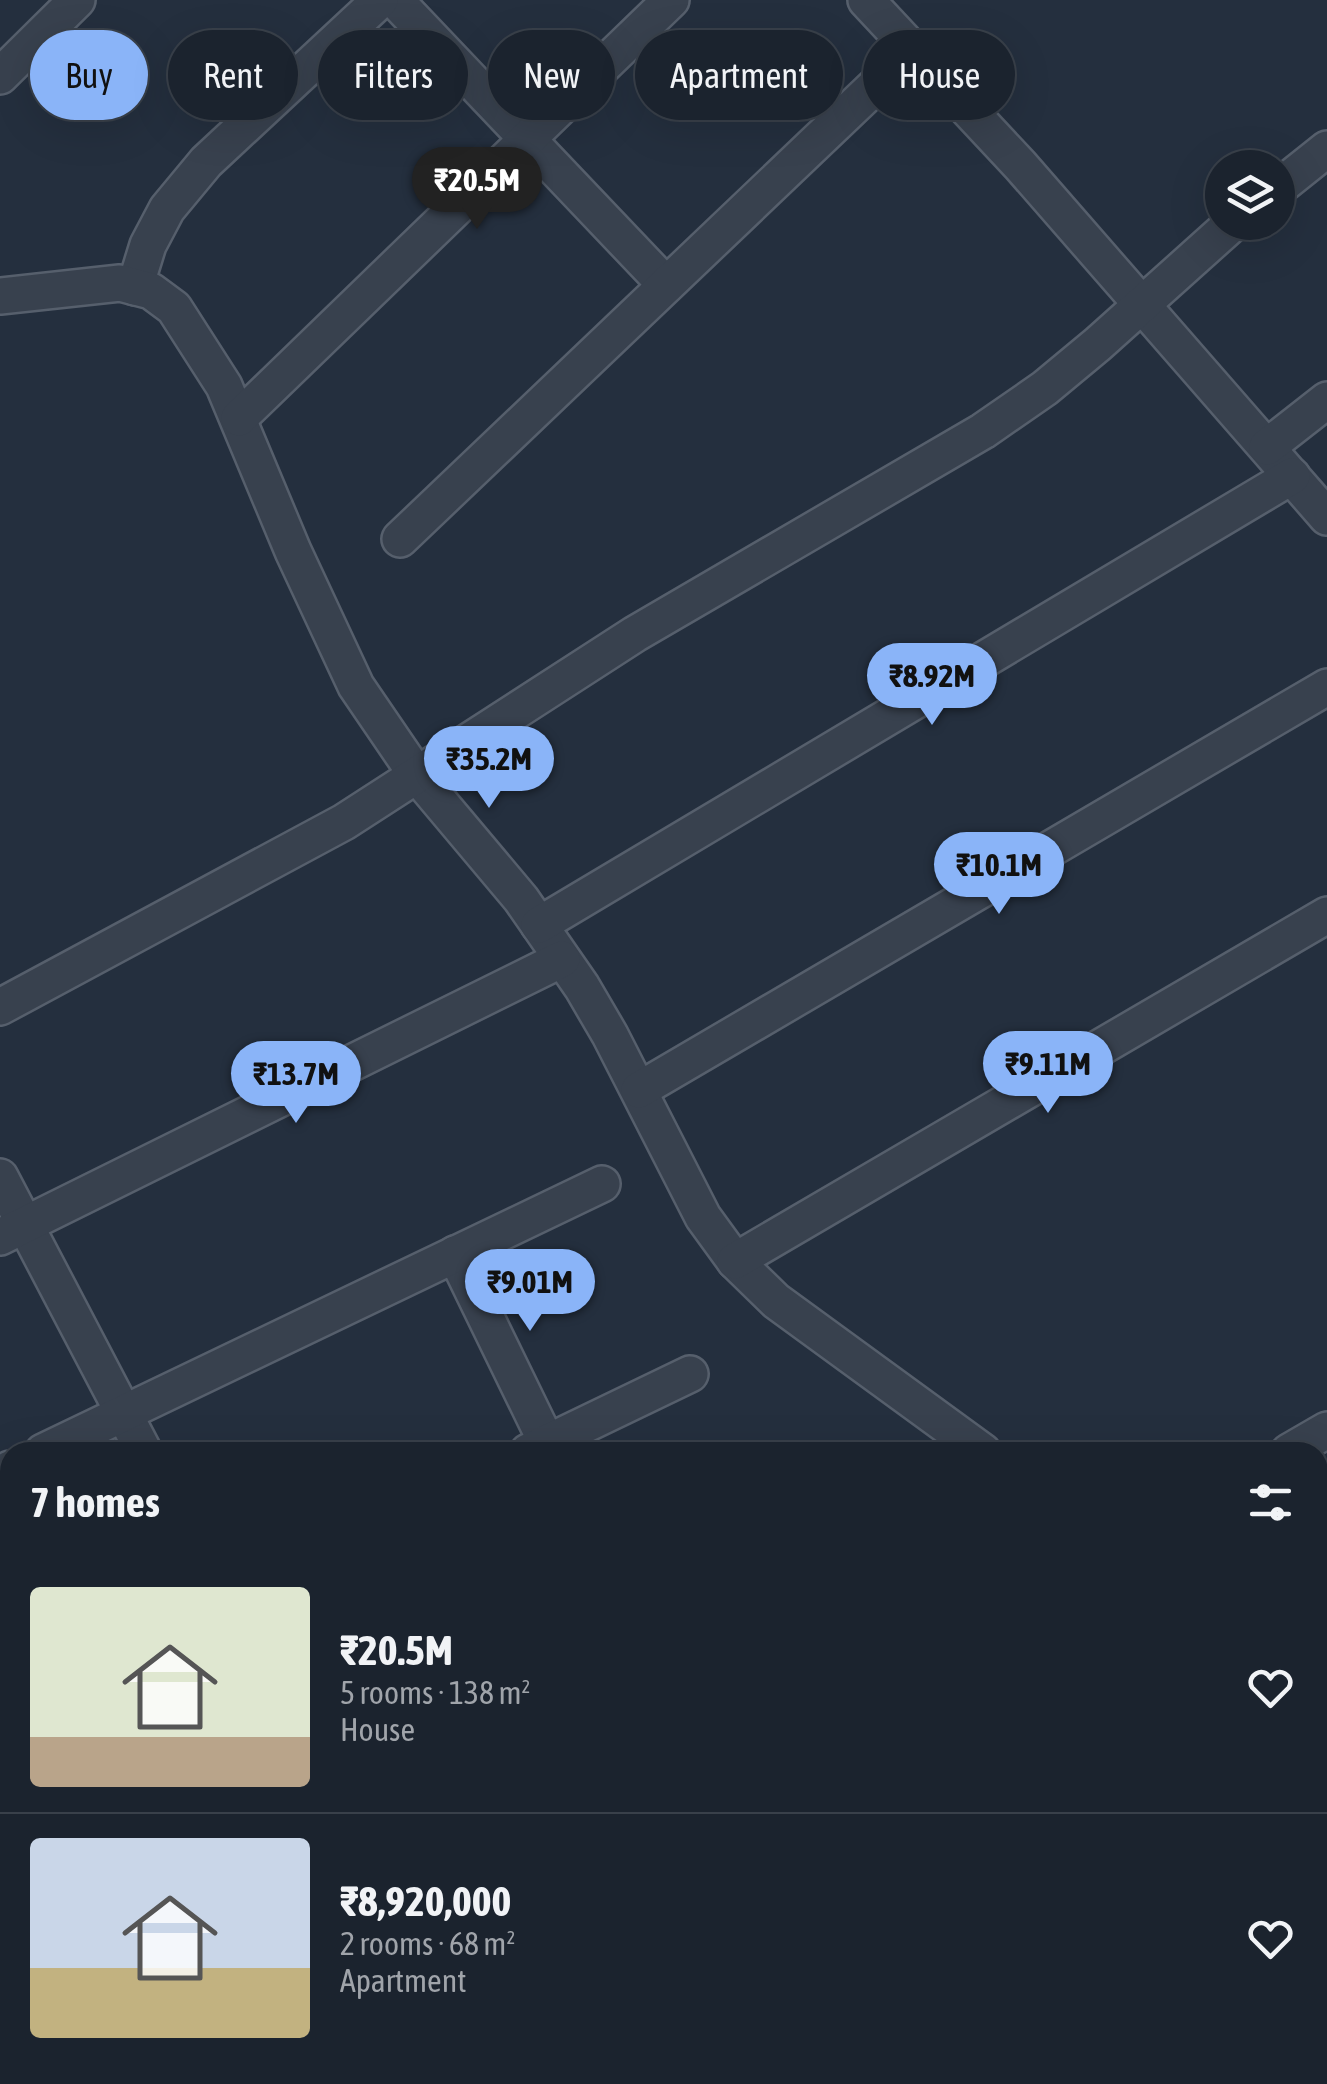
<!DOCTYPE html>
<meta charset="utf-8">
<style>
:root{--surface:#1b232e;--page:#242b36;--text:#f1f3f6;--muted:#a0a4aa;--line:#39404a;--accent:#8ab4f8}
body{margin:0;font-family:"Asap Condensed",sans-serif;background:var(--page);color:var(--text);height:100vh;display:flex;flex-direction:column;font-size:38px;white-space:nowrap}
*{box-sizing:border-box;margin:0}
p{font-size:32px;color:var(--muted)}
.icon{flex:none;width:55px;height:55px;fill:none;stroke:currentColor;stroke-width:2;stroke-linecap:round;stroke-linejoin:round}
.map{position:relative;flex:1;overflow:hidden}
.details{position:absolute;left:0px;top:1442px;width:1328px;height:642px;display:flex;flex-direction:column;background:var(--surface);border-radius:30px 30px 0 0;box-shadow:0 10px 40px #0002,0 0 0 2px var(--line)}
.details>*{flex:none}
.guide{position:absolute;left:30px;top:30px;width:1268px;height:90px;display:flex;gap:20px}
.controls{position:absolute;left:1205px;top:150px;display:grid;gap:20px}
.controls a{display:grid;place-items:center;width:90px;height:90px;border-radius:50%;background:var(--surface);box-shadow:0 10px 40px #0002,0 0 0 2px var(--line);font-size:50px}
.price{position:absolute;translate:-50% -85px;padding:0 22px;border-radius:35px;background:var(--accent);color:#111;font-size:32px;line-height:65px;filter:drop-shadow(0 2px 5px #0008)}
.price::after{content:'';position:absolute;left:50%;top:60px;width:30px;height:22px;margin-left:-15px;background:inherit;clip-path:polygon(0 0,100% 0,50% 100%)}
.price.on{background:#222;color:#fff}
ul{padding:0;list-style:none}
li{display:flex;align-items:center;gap:30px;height:250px;padding:0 30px}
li+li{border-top:2px solid var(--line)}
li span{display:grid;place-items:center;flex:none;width:280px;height:200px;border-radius:10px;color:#555}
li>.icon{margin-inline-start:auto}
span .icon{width:120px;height:120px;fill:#fffc;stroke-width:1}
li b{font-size:42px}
h2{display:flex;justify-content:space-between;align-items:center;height:120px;padding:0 30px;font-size:42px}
.chip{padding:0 35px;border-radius:45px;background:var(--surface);box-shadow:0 10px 40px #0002,0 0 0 2px var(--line);font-size:35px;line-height:90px}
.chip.on{background:var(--accent);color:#111}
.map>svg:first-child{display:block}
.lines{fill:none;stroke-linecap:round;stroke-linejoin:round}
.street-casing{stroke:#565f6c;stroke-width:40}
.street{stroke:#38414e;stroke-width:35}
</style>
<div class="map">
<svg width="1327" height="2084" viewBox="0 0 1327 2084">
<rect width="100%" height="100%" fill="#242f3e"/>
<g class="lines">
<g class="street-casing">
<g id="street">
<path d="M395,0L666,285"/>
<path d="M866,0L1020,165L1327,517"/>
<path d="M0,76L77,0"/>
<path d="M1278,188L1327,149"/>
<path d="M135,287L148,245L167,209L206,162L380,0"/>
<path d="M0,296L120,283L151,291L174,308L224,386L293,551L356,686L416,774L521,899L582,987L610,1035L703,1217L735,1261L776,1301L983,1452"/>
<path d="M239,418L671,0"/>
<path d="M1267,447L1327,400"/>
<path d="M400,539L913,50"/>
<path d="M539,925L1292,476"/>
<path d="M0,1007L344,822L635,634L983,431L1045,388L1098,344L1234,222"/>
<path d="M639,1090L1327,687"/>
<path d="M0,1177L144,1452"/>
<path d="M0,1237L562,959"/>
<path d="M455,1254L547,1443"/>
<path d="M735,1261L1327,915"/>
<path d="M43,1452L602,1184"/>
<path d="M528,1452L690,1374"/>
<path d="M1289,1452L1327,1430"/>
<path d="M0,1474L10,1469"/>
<path d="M1318,1675L1327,1670"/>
<path d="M0,1710L10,1705"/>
<path d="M1318,1931L1327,1946"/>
<path d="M0,1956L10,1951"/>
<path d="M459,2075L463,2084"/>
<path d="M840,2075L845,2084"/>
<path d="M249,2084L267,2075"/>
<path d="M723,2084L741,2075"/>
<path d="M1307,2084L1327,2073"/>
</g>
</g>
<use href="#street" class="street"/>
</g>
</svg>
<div class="controls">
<a><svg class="icon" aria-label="layers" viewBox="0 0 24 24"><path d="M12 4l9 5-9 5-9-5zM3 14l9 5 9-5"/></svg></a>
</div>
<b class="price on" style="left:477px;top:232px">₹20.5M</b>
<b class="price" style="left:932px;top:728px">₹8.92M</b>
<b class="price" style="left:489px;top:811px">₹35.2M</b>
<b class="price" style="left:999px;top:917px">₹10.1M</b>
<b class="price" style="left:1048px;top:1116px">₹9.11M</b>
<b class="price" style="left:296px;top:1126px">₹13.7M</b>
<b class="price" style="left:530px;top:1334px">₹9.01M</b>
<div class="guide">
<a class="chip on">Buy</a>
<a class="chip">Rent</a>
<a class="chip">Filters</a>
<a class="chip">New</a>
<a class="chip">Apartment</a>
<a class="chip">House</a>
</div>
<section class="details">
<h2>7 homes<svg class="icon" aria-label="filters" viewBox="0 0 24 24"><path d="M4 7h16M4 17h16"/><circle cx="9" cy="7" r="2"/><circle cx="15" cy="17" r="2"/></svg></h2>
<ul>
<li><span style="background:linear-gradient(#dfe7d0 75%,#b9a48a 0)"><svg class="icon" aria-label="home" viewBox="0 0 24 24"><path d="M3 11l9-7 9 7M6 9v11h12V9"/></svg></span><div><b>₹20.5M</b><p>5 rooms · 138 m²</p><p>House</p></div><svg class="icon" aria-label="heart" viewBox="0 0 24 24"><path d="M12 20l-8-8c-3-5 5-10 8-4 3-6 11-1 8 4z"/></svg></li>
<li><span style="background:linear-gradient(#c9d6e8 65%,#c2b280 0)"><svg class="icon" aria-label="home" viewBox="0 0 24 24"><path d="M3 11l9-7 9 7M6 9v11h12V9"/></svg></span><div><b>₹8,920,000</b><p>2 rooms · 68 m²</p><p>Apartment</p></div><svg class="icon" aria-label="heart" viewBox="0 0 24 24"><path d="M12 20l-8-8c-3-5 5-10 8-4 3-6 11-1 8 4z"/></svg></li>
</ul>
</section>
</div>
